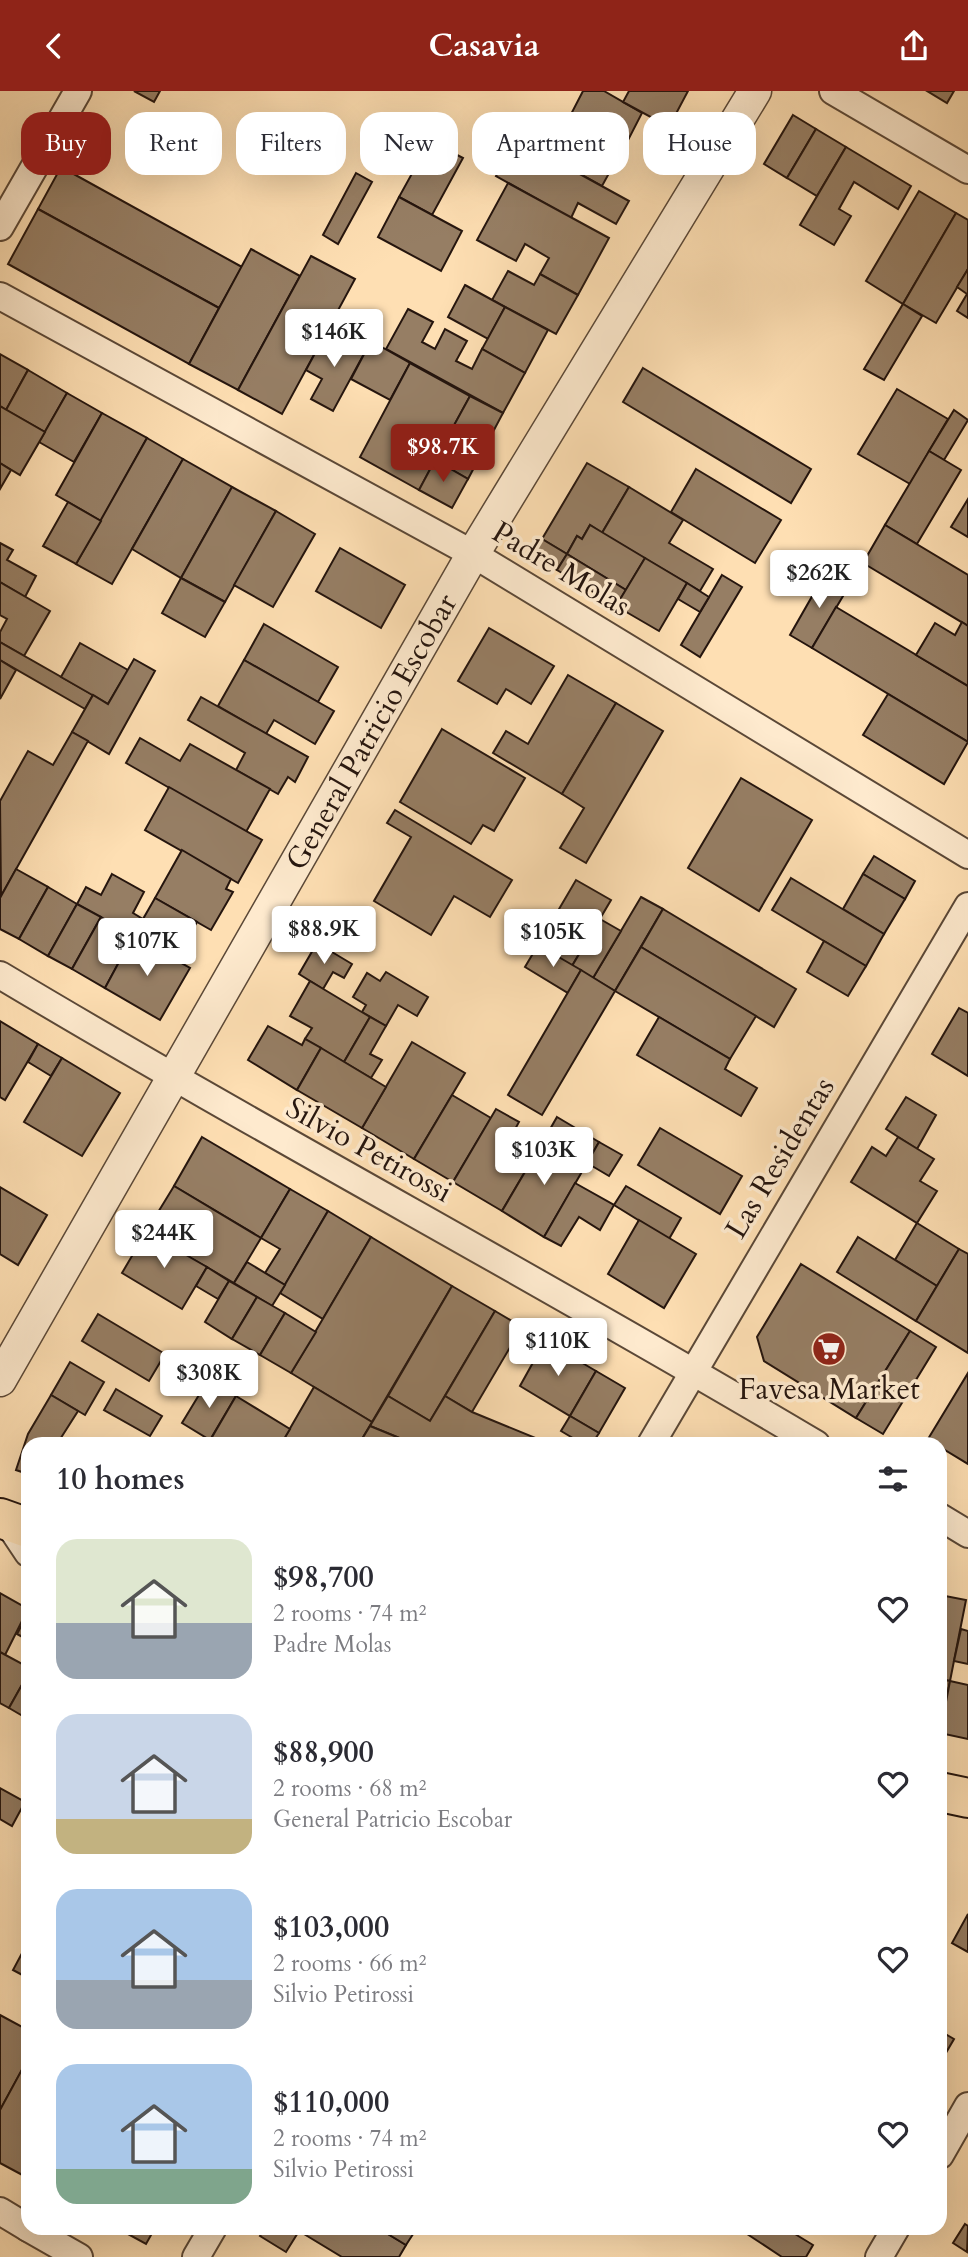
<!DOCTYPE html>
<meta charset="utf-8">
<style>
:root{--surface:#fff;--page:#f2f2f3;--text:#2b2b33;--muted:#7c7c81;--accent:#8f2418}
body{margin:0;font-family:Cardo,serif;background:var(--page);color:var(--text);height:100vh;display:flex;flex-direction:column;font-size:26px;white-space:nowrap}
*{box-sizing:border-box;margin:0}
p{font-size:23px;color:var(--muted)}
.icon{flex:none;width:38px;height:38px;fill:none;stroke:currentColor;stroke-width:2;stroke-linecap:round;stroke-linejoin:round}
.map{position:relative;flex:1;overflow:hidden}
.sheet{position:absolute;left:21px;top:1346px;width:926px;height:798px;display:flex;flex-direction:column;background:var(--surface);border-radius:21px;box-shadow:0 7px 28px #0002}
.sheet>*{flex:none}
.banner{position:absolute;left:21px;top:21px;width:928px;height:63px;display:flex;gap:14px}
.price{position:absolute;translate:-50% -60px;padding:0 16px;border-radius:7px;background:#fff;color:#222;font-size:23px;line-height:46px;filter:drop-shadow(0 2px 4px #0008)}
.price::after{content:'';position:absolute;left:50%;top:42px;width:21px;height:16px;margin-left:-10px;background:inherit;clip-path:polygon(0 0,100% 0,50% 100%)}
.price.selected{background:var(--accent);color:#fff}
ul{padding:0;list-style:none}
li{display:flex;align-items:center;gap:21px;height:175px;padding:0 35px}
li span{display:grid;place-items:center;flex:none;width:196px;height:140px;border-radius:21px;color:#555}
li>.icon{margin-inline-start:auto}
span .icon{width:84px;height:84px;fill:#fffc;stroke-width:1}
li b{font-size:30px}
h2{display:flex;justify-content:space-between;align-items:center;height:84px;padding:0 35px;font-size:30px}
.chip{padding:0 24px;border-radius:21px;background:var(--surface);box-shadow:0 7px 28px #0002;font-size:24px;line-height:63px}
.chip.selected{background:var(--accent);color:#fff}
header{display:flex;justify-content:space-between;align-items:center;height:91px;padding:0 35px;background:var(--accent);color:#fff;font-size:32px;font-weight:700}
.map>svg:first-child{display:block}
.building{fill:#967e64;stroke:#25150e;stroke-width:2}
.lines{fill:none;stroke-linecap:round;stroke-linejoin:round}
.minor-casing{stroke:#5b4837;stroke-width:30}
.tertiary-casing{stroke:#5b4837;stroke-width:35}
.trunk-casing{stroke:#25150e;stroke-width:42}
.minor{stroke:#feeace;stroke-width:26}
.tertiary{stroke:#feeace;stroke-width:32}
.trunk{stroke:#fedfb3;stroke-width:38}
.labels{text-anchor:middle;dominant-baseline:central;stroke-width:7;stroke-linejoin:round;paint-order:stroke}
.street-label{font-size:30px;fill:#25150e;stroke:#feeace}
.poi-label{font-size:30px;fill:#25150e;stroke:#feeace}
</style>
<header><svg class="icon" aria-label="back" viewBox="0 0 24 24"><path d="M15 5l-7 7 7 7"/></svg>Casavia<svg class="icon" aria-label="share" viewBox="0 0 24 24"><path d="M12 15V3M7 8l5-5 5 5M5 13v7h14v-7"/></svg></header>
<div class="map">
<svg width="968" height="2166" viewBox="0 0 968 2166">
<rect width="100%" height="100%" fill="#fedfb3"/>
<filter id="stains"><feTurbulence type="fractalNoise" baseFrequency=".00286" numOctaves="4"/><feColorMatrix values="0 0 0 0 .2 0 0 0 0 .09 0 0 0 0 .02 0 0 0 .5 -.17"/></filter>
<radialGradient id="worn" r=".72"><stop offset=".6" stop-color="#630" stop-opacity="0"/><stop offset="1" stop-color="#630" stop-opacity=".3"/></radialGradient>
<g class="building">
<path d="M134,0H160L154,11Z"/>
<path d="M583,0H604L642,22L624,57L569,27Z"/>
<path d="M629,0H688L669,36L623,11Z"/>
<path d="M927,0H954L947,12Z"/>
<path d="M793,24L816,38L787,87L764,73Z"/>
<path d="M569,27L595,40L589,50L618,66L602,95L548,65Z"/>
<path d="M816,38L846,56L817,105L787,87Z"/>
<path d="M516,48L629,110L616,133L578,112L571,127L496,85Z"/>
<path d="M430,50L463,67L432,124L399,106Z"/>
<path d="M846,56L911,95L898,118L854,91L839,118L851,125L834,154L800,134Z"/>
<path d="M61,76L242,176L219,217L38,118Z"/>
<path d="M356,82L372,91L338,153L323,144Z"/>
<path d="M508,92L609,147L578,204L540,183L549,167L525,153L516,170L477,149Z"/>
<path d="M919,100L956,122L903,213L866,190Z"/>
<path d="M399,106L462,140L441,180L378,146Z"/>
<path d="M38,118L219,217L189,273L8,173Z"/>
<path d="M956,122L968,129V178L936,232L903,213Z"/>
<path d="M251,158L300,185L238,299L189,273Z"/>
<path d="M311,165L355,188L282,323L238,299Z"/>
<path d="M968,178V227L957,220L967,203L957,196Z"/>
<path d="M508,180L534,194L540,183L578,204L556,243L492,209Z"/>
<path d="M465,194L505,216L488,248L448,226Z"/>
<path d="M903,213L922,225L884,289L864,278Z"/>
<path d="M505,216L548,239L525,282L482,258Z"/>
<path d="M408,218L433,231L422,251L435,258L445,238L467,250L456,270L472,278L482,258L525,282L503,322L386,258Z"/>
<path d="M327,240L365,261L333,320L311,308L322,288L306,279Z"/>
<path d="M371,250L410,272L390,309L351,288Z"/>
<path d="M0,263L28,279L6,319L0,315Z"/>
<path d="M410,272L470,305L419,399L360,366Z"/>
<path d="M643,277L811,378L791,412L623,311Z"/>
<path d="M28,279L67,302L45,341L6,319Z"/>
<path d="M897,298L948,328L910,393L858,363Z"/>
<path d="M67,302L102,322L74,371L39,351Z"/>
<path d="M470,305L503,322L468,388L435,369Z"/>
<path d="M0,315L45,341L20,384L0,372Z"/>
<path d="M954,319L968,329L944,369L929,360Z"/>
<path d="M102,322L147,347L101,430L56,404Z"/>
<path d="M147,347L183,368L112,493L76,473Z"/>
<path d="M929,360L961,379L917,453L885,434Z"/>
<path d="M183,368L232,396L181,487L132,458Z"/>
<path d="M435,369L468,388L452,417L419,399Z"/>
<path d="M0,372L11,379L0,398Z"/>
<path d="M587,372L629,396L602,442L590,434L582,448L577,445L567,463L542,448Z"/>
<path d="M696,378L781,429L755,472L671,421Z"/>
<path d="M232,396L276,420L225,511L181,487Z"/>
<path d="M629,396L683,429L669,452L713,478L700,500L602,442Z"/>
<path d="M968,408V446L951,436Z"/>
<path d="M68,411L101,430L76,473L43,455Z"/>
<path d="M276,420L315,443L273,516L234,494Z"/>
<path d="M590,434L645,467L626,499L567,463L577,445L582,448Z"/>
<path d="M885,434L968,484V535L863,472Z"/>
<path d="M542,448L567,463L557,479L532,464Z"/>
<path d="M0,452L13,459L7,469L36,485L25,506L0,491Z"/>
<path d="M340,457L405,494L381,537L316,500Z"/>
<path d="M567,463L626,499L616,515L557,479Z"/>
<path d="M645,467L687,492L659,540L616,515Z"/>
<path d="M826,481L849,495L812,557L790,544Z"/>
<path d="M722,484L742,496L700,566L681,554Z"/>
<path d="M181,487L225,511L205,546L162,522Z"/>
<path d="M0,491L50,520L24,565L0,551V541L7,528L0,524Z"/>
<path d="M687,492L709,506L700,521L678,508Z"/>
<path d="M836,516L968,595V651L812,557Z"/>
<path d="M962,531L968,535V595L916,564L935,532L955,544Z"/>
<path d="M264,533L338,576L318,611L244,569Z"/>
<path d="M489,537L554,575L531,613L506,598L497,613L458,590Z"/>
<path d="M0,551L93,604L85,618L0,569Z"/>
<path d="M80,552L128,579L108,613L61,586Z"/>
<path d="M134,568L155,580L109,663L72,641L93,604L108,613Z"/>
<path d="M0,569L16,579L0,608Z"/>
<path d="M244,569L334,620L315,653L274,629L266,643L218,615Z"/>
<path d="M568,584L616,612L562,703L493,662L506,640L528,653Z"/>
<path d="M888,603L968,651L944,693L863,644Z"/>
<path d="M201,606L308,666L295,691L288,686L278,703L236,679L245,662L188,629Z"/>
<path d="M616,612L663,640L586,772L560,757L584,717L562,703Z"/>
<path d="M442,638L525,687L494,740L483,734L471,753L400,711Z"/>
<path d="M72,641L88,650L1,805L0,710L28,660L53,674Z"/>
<path d="M140,647L180,670L190,653L270,698L246,741L126,672Z"/>
<path d="M741,687L812,729L759,820L688,777Z"/>
<path d="M169,696L262,749L238,792L145,739Z"/>
<path d="M395,719L512,789L490,826L454,805L431,844L374,810L411,746L387,732Z"/>
<path d="M182,759L231,788L226,798L233,801L211,839L155,807Z"/>
<path d="M874,765L915,790L905,808L863,783Z"/>
<path d="M16,778L48,796L19,848L0,838V807Z"/>
<path d="M112,783L144,801L133,822L143,828L155,807L197,831L176,869L77,813L86,796L101,804Z"/>
<path d="M863,783L905,808L884,843L843,818Z"/>
<path d="M791,787L884,843L866,875L772,819Z"/>
<path d="M576,789L611,809L572,875L538,854Z"/>
<path d="M48,796L77,813L48,865L19,848Z"/>
<path d="M641,806L663,818L615,900L593,887Z"/>
<path d="M77,813L101,826L72,878L48,865Z"/>
<path d="M663,818L796,898L774,936L641,856Z"/>
<path d="M101,826L133,845L105,897L72,878Z"/>
<path d="M600,828L621,840L593,887L572,875Z"/>
<path d="M133,845L190,877L160,929L105,897Z"/>
<path d="M824,850L866,875L848,905L807,881Z"/>
<path d="M317,852L352,873L344,887L333,881L323,898L299,883Z"/>
<path d="M538,854L581,879L568,902L525,876Z"/>
<path d="M641,856L756,925L730,968L615,900Z"/>
<path d="M581,879L615,900L542,1024L508,1004Z"/>
<path d="M386,881L428,906L417,925L398,914L386,935L362,921L366,914L353,906L367,882L380,890Z"/>
<path d="M310,890L370,926L344,971L305,948L312,937L290,925Z"/>
<path d="M959,917L968,922V985L932,963Z"/>
<path d="M370,926L386,935L370,963L382,969L371,987L344,971Z"/>
<path d="M659,926L730,968L725,978L757,997L741,1025L637,964Z"/>
<path d="M0,930L38,953L5,1009L0,1006Z"/>
<path d="M268,935L302,954L305,948L321,957L297,999L248,969Z"/>
<path d="M412,951L465,982L414,1068L362,1037Z"/>
<path d="M38,953L62,967L51,985L28,971Z"/>
<path d="M321,957L386,996L362,1037L297,999Z"/>
<path d="M62,967L120,1002L82,1065L24,1031Z"/>
<path d="M452,1004L491,1027L453,1091L414,1068Z"/>
<path d="M906,1006L936,1024L917,1058L886,1038Z"/>
<path d="M496,1018L519,1031L501,1064L526,1079L502,1120L453,1091Z"/>
<path d="M557,1026L599,1051L587,1072L545,1047Z"/>
<path d="M660,1037L742,1085L720,1123L638,1074Z"/>
<path d="M202,1046L290,1098L261,1147L174,1095Z"/>
<path d="M898,1046L934,1068L920,1090L937,1100L917,1132L851,1091L872,1056L886,1065Z"/>
<path d="M545,1047L587,1072L544,1146L502,1120Z"/>
<path d="M599,1051L622,1064L609,1085L587,1072Z"/>
<path d="M575,1092L614,1114L600,1139L579,1126L561,1155L544,1146Z"/>
<path d="M174,1095L261,1147L234,1192L146,1141Z"/>
<path d="M626,1095L681,1127L669,1148L614,1114Z"/>
<path d="M0,1096L47,1124L18,1174L0,1163Z"/>
<path d="M290,1098L328,1120L285,1194L265,1182L280,1158L261,1147Z"/>
<path d="M328,1120L371,1146L323,1228L280,1202Z"/>
<path d="M639,1129L696,1163L664,1217L608,1183Z"/>
<path d="M917,1132L959,1158L937,1195L895,1169Z"/>
<path d="M146,1141L207,1176L182,1218L122,1182Z"/>
<path d="M371,1146L452,1195L372,1331L291,1282Z"/>
<path d="M858,1146L937,1195L916,1230L837,1181Z"/>
<path d="M959,1158L968,1163V1262L916,1230Z"/>
<path d="M247,1171L285,1194L272,1215L234,1192Z"/>
<path d="M801,1173L910,1240L856,1327L764,1270L757,1246Z"/>
<path d="M207,1176L229,1190L218,1208L196,1195Z"/>
<path d="M229,1190L257,1206L232,1248L205,1231Z"/>
<path d="M452,1195L495,1220L430,1330L388,1305Z"/>
<path d="M257,1206L285,1222L260,1264L232,1248Z"/>
<path d="M495,1220L522,1236L472,1321L445,1305Z"/>
<path d="M285,1222L316,1241L291,1282L260,1264Z"/>
<path d="M98,1223L165,1263L149,1290L82,1250Z"/>
<path d="M910,1240L936,1256L883,1343L856,1327Z"/>
<path d="M545,1250L596,1280L570,1325L520,1295Z"/>
<path d="M70,1271L104,1291L85,1324L51,1304Z"/>
<path d="M596,1280L625,1297L599,1342L570,1325Z"/>
<path d="M968,1282V1373L940,1356V1353L928,1348Z"/>
<path d="M208,1289L236,1305L210,1349L182,1332Z"/>
<path d="M314,1296L372,1331L359,1353H281Z"/>
<path d="M116,1298L162,1325L150,1345L104,1319Z"/>
<path d="M51,1304L78,1320L57,1353H28V1383L16,1379L28,1343Z"/>
<path d="M236,1305L290,1338L281,1353H208Z"/>
<path d="M388,1305L430,1330L445,1305L472,1321L550,1353H414L370,1335Z"/>
<path d="M570,1325L599,1342L592,1353H583L561,1340Z"/>
<path d="M370,1335L414,1353H359Z"/>
<path d="M0,1502L28,1518L5,1564L0,1561Z"/>
<path d="M940,1504L966,1509L950,1590L940,1588Z"/>
<path d="M28,1522V1549L17,1543Z"/>
<path d="M961,1538L968,1540V1573L954,1570Z"/>
<path d="M0,1561L28,1576V1583L9,1617L0,1612Z"/>
<path d="M28,1583V1628L9,1617Z"/>
<path d="M940,1588L950,1590L940,1642Z"/>
<path d="M950,1590L968,1594V1648L940,1642Z"/>
<path d="M0,1697L25,1711L12,1735L0,1728Z"/>
<path d="M968,1823V1861L952,1852Z"/>
<path d="M28,1851V1887L13,1879Z"/>
<path d="M0,1924L28,1939V1968L0,2019Z"/>
<path d="M940,1940L954,1948L940,1972Z"/>
<path d="M25,1973L28,1974V2087L0,2072V2019Z"/>
<path d="M965,2133L968,2135L967,2161L953,2152Z"/>
<path d="M117,2137H155L146,2153Z"/>
<path d="M265,2137H294L299,2140L286,2161L260,2145Z"/>
<path d="M301,2137H378L406,2154L399,2166H342L299,2140Z"/>
<path d="M378,2137H417L406,2154Z"/>
<path d="M738,2137H798L795,2143L813,2154L806,2166H782Z"/>
</g>
<g class="lines">
<g class="minor-casing">
<g id="minor">
<path d="M833,0L968,79"/>
<path d="M0,136L78,0"/>
<path d="M0,205L473,463L968,764"/>
<path d="M0,884C269,1045 546,1192 816,1353"/>
<path d="M651,1353L968,815"/>
<path d="M940,1426L968,1443"/>
<path d="M6,1429L28,1462"/>
<path d="M940,2064L968,2015"/>
<path d="M0,2120L28,2137"/>
<path d="M28,2137L79,2166"/>
<path d="M196,2166L213,2137"/>
<path d="M879,2166L896,2137"/>
</g>
</g>
<g class="tertiary-casing">
<g id="tertiary">
<path id="s1" d="M0,1289L473,463L755,0"/>
</g>
</g>
<g class="trunk-casing">
<g id="trunk">
<path d="M0,1427L28,1437"/>
<path d="M940,1701L968,1707"/>
</g>
</g>
<use href="#minor" class="minor"/>
<use href="#tertiary" class="tertiary"/>
<use href="#trunk" class="trunk"/>
</g>
<defs>
<g id="supermarket-disc" transform="scale(1.75)"><circle r="9.5" fill="#8f2418" stroke="#feeace"/><path d="M-6-5.5h2.5l.6 2H6L4.5 2H-2.5L-4.4-4H-6ZM-1.5 3.2a1.3 1.3 0 1 0 .1 0ZM3 3.2a1.3 1.3 0 1 0 .1 0Z" fill="#fff"/></g>
</defs>
<g fill-rule="evenodd">
<use href="#supermarket-disc" x="829" y="1258"/>
</g>
<g class="labels">
<g class="street-label">
<text transform="translate(561 478) rotate(31)">Padre Molas</text>
<text stroke="none"><textPath href="#s1" startOffset="747">General Patricio Escobar</textPath></text>
<text transform="translate(369 1059) rotate(29)">Silvio Petirossi</text>
<text transform="translate(780 1067) rotate(-59)">Las Residentas</text>
</g>
<g class="poi-label">
<text x="829" y="1298">Favesa Market</text>
</g>
</g>
<rect width="100%" height="100%" filter="url(#stains)"/>
<rect width="100%" height="100%" fill="url(#worn)"/>
</svg>
<b class="price" style="left:334px;top:278px">$146K</b>
<b class="price selected" style="left:443px;top:393px">$98.7K</b>
<b class="price" style="left:819px;top:519px">$262K</b>
<b class="price" style="left:324px;top:875px">$88.9K</b>
<b class="price" style="left:553px;top:878px">$105K</b>
<b class="price" style="left:147px;top:887px">$107K</b>
<b class="price" style="left:544px;top:1096px">$103K</b>
<b class="price" style="left:164px;top:1179px">$244K</b>
<b class="price" style="left:558px;top:1287px">$110K</b>
<b class="price" style="left:209px;top:1319px">$308K</b>
<div class="banner">
<a class="chip selected">Buy</a>
<a class="chip">Rent</a>
<a class="chip">Filters</a>
<a class="chip">New</a>
<a class="chip">Apartment</a>
<a class="chip">House</a>
</div>
<section class="sheet">
<h2>10 homes<svg class="icon" aria-label="filters" viewBox="0 0 24 24"><path d="M4 7h16M4 17h16"/><circle cx="9" cy="7" r="2"/><circle cx="15" cy="17" r="2"/></svg></h2>
<ul>
<li><span style="background:linear-gradient(#dfe7d0 60%,#9aa5b1 0)"><svg class="icon" aria-label="home" viewBox="0 0 24 24"><path d="M3 11l9-7 9 7M6 9v11h12V9"/></svg></span><div><b>$98,700</b><p>2 rooms · 74 m²</p><p>Padre Molas</p></div><svg class="icon" aria-label="heart" viewBox="0 0 24 24"><path d="M12 20l-8-8c-3-5 5-10 8-4 3-6 11-1 8 4z"/></svg></li>
<li><span style="background:linear-gradient(#c9d6e8 75%,#c2b280 0)"><svg class="icon" aria-label="home" viewBox="0 0 24 24"><path d="M3 11l9-7 9 7M6 9v11h12V9"/></svg></span><div><b>$88,900</b><p>2 rooms · 68 m²</p><p>General Patricio Escobar</p></div><svg class="icon" aria-label="heart" viewBox="0 0 24 24"><path d="M12 20l-8-8c-3-5 5-10 8-4 3-6 11-1 8 4z"/></svg></li>
<li><span style="background:linear-gradient(#a9c7e8 65%,#9aa5b1 0)"><svg class="icon" aria-label="home" viewBox="0 0 24 24"><path d="M3 11l9-7 9 7M6 9v11h12V9"/></svg></span><div><b>$103,000</b><p>2 rooms · 66 m²</p><p>Silvio Petirossi</p></div><svg class="icon" aria-label="heart" viewBox="0 0 24 24"><path d="M12 20l-8-8c-3-5 5-10 8-4 3-6 11-1 8 4z"/></svg></li>
<li><span style="background:linear-gradient(#a9c7e8 75%,#7fa58c 0)"><svg class="icon" aria-label="home" viewBox="0 0 24 24"><path d="M3 11l9-7 9 7M6 9v11h12V9"/></svg></span><div><b>$110,000</b><p>2 rooms · 74 m²</p><p>Silvio Petirossi</p></div><svg class="icon" aria-label="heart" viewBox="0 0 24 24"><path d="M12 20l-8-8c-3-5 5-10 8-4 3-6 11-1 8 4z"/></svg></li>
</ul>
</section>
</div>
